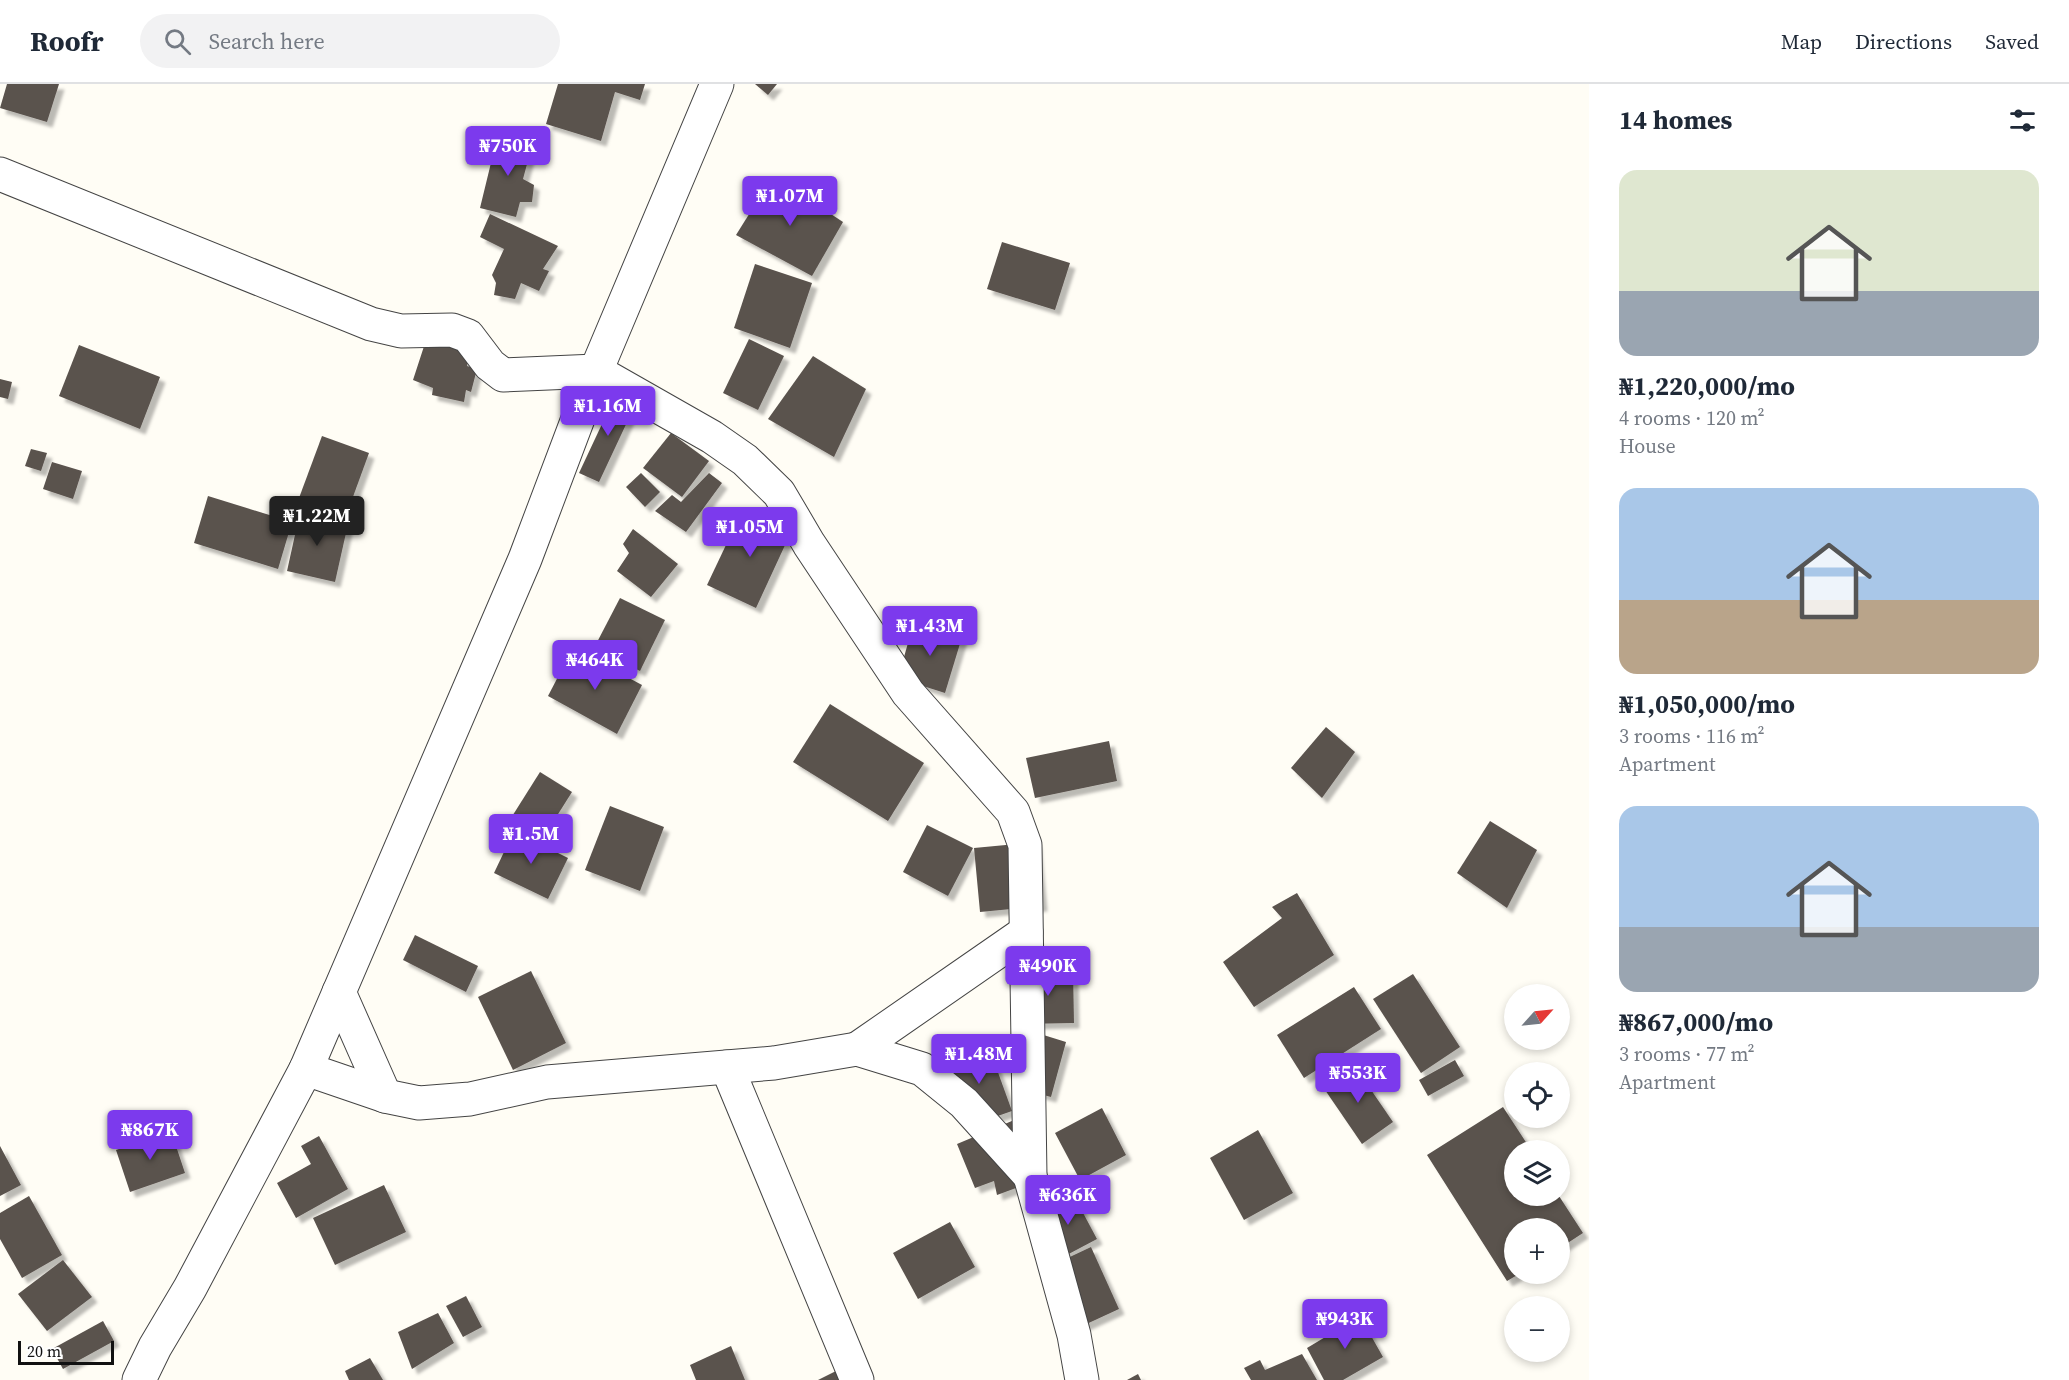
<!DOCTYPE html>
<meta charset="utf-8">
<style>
:root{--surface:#fff;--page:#f2f2f3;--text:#1f2937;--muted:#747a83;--line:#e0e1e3;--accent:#7c3aed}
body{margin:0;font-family:"Source Serif 4",serif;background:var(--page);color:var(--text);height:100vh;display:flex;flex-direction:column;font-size:22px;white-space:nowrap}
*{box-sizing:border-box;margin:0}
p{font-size:20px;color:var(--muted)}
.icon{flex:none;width:33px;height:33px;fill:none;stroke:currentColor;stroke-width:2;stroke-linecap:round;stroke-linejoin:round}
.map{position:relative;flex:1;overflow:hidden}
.details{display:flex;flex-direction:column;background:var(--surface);width:480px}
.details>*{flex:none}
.needle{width:39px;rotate:63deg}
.fabs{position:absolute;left:1504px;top:900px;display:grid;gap:12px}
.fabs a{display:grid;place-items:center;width:66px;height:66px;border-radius:50%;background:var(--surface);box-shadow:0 3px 9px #0003;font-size:30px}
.scale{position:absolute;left:18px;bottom:15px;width:96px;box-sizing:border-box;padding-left:6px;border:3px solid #111;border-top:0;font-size:16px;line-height:21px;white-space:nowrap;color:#111;-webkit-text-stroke:4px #fff;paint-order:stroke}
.price{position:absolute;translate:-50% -51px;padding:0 14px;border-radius:6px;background:var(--accent);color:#fff;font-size:20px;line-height:39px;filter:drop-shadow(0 2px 3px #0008)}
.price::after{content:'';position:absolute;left:50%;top:36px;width:18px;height:14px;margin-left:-9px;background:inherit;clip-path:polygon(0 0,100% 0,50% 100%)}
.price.on{background:#222;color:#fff}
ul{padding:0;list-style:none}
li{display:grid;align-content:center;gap:12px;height:318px;padding:0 30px}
li span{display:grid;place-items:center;height:186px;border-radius:18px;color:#555}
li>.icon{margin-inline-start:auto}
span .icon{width:108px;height:108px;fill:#fffc;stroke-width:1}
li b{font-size:26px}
h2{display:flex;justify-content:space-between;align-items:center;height:72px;padding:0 30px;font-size:26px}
header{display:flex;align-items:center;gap:36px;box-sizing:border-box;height:84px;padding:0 30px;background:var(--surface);border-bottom:2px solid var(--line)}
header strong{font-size:28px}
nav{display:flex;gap:33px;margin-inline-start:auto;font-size:21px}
.search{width:420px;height:54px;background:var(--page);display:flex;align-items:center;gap:15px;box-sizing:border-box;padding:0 21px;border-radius:33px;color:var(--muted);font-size:22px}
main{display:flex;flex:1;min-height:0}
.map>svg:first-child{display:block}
.building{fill:#5a524d;filter:url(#shadow)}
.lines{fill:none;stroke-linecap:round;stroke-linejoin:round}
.minor-casing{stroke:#444;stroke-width:35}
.minor{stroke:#fff;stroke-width:33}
</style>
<header>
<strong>Roofr</strong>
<div class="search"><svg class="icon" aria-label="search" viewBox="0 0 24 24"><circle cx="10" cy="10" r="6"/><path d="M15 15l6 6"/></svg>Search here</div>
<nav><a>Map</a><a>Directions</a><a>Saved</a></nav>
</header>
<main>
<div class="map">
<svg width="1589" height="1296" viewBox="0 0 1589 1296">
<defs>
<filter id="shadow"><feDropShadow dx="5.5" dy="5.5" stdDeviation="1.5" flood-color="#0004"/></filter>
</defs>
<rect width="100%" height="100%" fill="#fffdf5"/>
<g class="building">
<path d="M7,0H59L47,38L0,24Z"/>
<path d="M558,0H645L640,16L615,8L601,57L546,40Z"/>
<path d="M755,0H777L768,11Z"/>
<path d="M498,50L533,58L523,95L534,101L532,118H520L516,133L480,124Z"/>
<path d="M773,92L843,138L812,192L736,151Z"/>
<path d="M490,130L558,162L543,185L549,187L539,207L521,199L515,215L494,211L496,199L492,191L504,165L480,153Z"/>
<path d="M1002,158L1070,179L1055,226L987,205Z"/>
<path d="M755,180L812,199L790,264L734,244Z"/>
<path d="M428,250L470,253L467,282L477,285L471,308L466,306L464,318L432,311L433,304L413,296Z"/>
<path d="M749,255L784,272L758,326L723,309Z"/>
<path d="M79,261L160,293L140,345L59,312Z"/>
<path d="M813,272L866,305L834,373L768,335Z"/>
<path d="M0,295L12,298L8,315L0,313Z"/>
<path d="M617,308L637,317L599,398L579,389Z"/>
<path d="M671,349L709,377L682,413L643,384Z"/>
<path d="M322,352L369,369L346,432L299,414Z"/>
<path d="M31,365L47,369L41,387L25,382Z"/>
<path d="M52,378L82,387L73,415L43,405Z"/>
<path d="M641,389L660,408L645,423L626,403Z"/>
<path d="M709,389L722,399L686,448L655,427L672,411L681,418Z"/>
<path d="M208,412L292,438L278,485L194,459Z"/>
<path d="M744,423L792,446L756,524L707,501Z"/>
<path d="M300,428L348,440L335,498L287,487Z"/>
<path d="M633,445L678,480L651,513L617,487L629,469L623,460Z"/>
<path d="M620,514L665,536L640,587L594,564Z"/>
<path d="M914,538L962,553L945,609L898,594Z"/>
<path d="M573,564L642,601L617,650L548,612Z"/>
<path d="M830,620L924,679L888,737L793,678Z"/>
<path d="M1326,643L1355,668L1322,714L1291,684Z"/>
<path d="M1109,657L1117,697L1035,714L1026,674Z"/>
<path d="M540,688L572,708L543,754L511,734Z"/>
<path d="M610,722L664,743L640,807L585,786Z"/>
<path d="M1490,737L1537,766L1507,824L1457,789Z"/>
<path d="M927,741L973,764L948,812L903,788Z"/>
<path d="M514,747L568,774L548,815L494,789Z"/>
<path d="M1036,758L1042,822L980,828L974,764Z"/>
<path d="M1297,809L1334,871L1254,923L1223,878L1282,834L1272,823Z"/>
<path d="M415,851L478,882L466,908L403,876Z"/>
<path d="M1022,886H1073L1074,939L1022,940Z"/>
<path d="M531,887L566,959L513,986L478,913Z"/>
<path d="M1413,890L1460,963L1421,989L1373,915Z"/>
<path d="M1354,903L1381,945L1304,994L1277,951Z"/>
<path d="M1037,949L1066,958L1051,1013L1021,1005Z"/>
<path d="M987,958L1012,1027L969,1042L947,976Z"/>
<path d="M1455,976L1464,992L1428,1012L1419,996Z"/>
<path d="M1354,981L1393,1038L1362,1060L1323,1003Z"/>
<path d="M1503,1023L1531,1066H1515V1112H1559L1583,1149L1560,1164V1144H1515V1190H1519L1507,1197L1427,1071Z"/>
<path d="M1102,1024L1126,1071L1080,1096L1055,1049Z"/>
<path d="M1019,1034V1099L1016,1104L997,1111L994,1097L975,1104L957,1060Z"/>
<path d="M1258,1046L1293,1109L1244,1136L1210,1074Z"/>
<path d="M171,1047L185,1089L130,1108L116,1066Z"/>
<path d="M319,1052L348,1105L296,1134L277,1099L311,1080L301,1062Z"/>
<path d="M0,1062L21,1101L0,1112Z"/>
<path d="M384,1101L406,1148L335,1181L313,1134Z"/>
<path d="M29,1112L62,1171L22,1194L0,1155V1129Z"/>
<path d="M1074,1112L1097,1155L1063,1173L1040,1130Z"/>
<path d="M950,1138L975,1183L918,1215L893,1169Z"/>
<path d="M1091,1163L1119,1225L1080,1243L1057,1179Z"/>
<path d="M63,1176L92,1213L47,1247L18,1210Z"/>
<path d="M466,1212L482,1243L463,1253L446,1222Z"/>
<path d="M1357,1227L1383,1273L1343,1296H1324L1307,1264L1342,1243L1337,1237Z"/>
<path d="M438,1229L454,1259L412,1285L398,1248Z"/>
<path d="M103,1237L114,1257L63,1285L52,1265Z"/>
<path d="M731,1262L745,1296H696L690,1281Z"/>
<path d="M1302,1270L1317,1296H1251L1244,1284L1260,1276L1265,1286Z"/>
<path d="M370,1274L383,1296H349L345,1287Z"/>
<path d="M838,1286L842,1296H818Z"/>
<path d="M1138,1290L1141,1296H1127Z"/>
</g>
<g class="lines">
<g class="minor-casing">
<g id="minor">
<path d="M0,90L371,240L401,247L452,246L468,252L490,281L503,291L596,287L712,353L745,376L779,409L809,460L908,609L1013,728L1025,761L1030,1092L1074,1251L1082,1296"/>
<path d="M339,908L385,1012"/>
<path d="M857,965L1026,848"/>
<path d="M727,983L857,1296"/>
<path d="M306,985L385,1012L419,1019L470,1015L547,998L774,979L857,965L922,985L964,1019L1030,1092"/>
<path d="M139,1296L155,1263L190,1204L306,985L525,475L596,287L717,0"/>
</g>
</g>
<use href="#minor" class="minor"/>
</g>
</svg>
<div class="fabs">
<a><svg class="needle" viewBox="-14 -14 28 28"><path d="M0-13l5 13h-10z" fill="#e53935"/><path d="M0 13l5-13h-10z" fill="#747a83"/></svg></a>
<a><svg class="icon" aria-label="locate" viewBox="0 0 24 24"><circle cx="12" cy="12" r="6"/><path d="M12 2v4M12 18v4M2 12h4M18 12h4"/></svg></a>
<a><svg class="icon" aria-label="layers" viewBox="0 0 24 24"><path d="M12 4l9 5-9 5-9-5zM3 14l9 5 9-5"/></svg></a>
<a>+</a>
<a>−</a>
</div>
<div class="scale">20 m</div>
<b class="price" style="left:508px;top:93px">₦750K</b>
<b class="price" style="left:790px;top:143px">₦1.07M</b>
<b class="price" style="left:608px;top:353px">₦1.16M</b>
<b class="price on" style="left:317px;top:463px">₦1.22M</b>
<b class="price" style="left:750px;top:474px">₦1.05M</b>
<b class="price" style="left:930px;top:573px">₦1.43M</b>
<b class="price" style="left:595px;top:607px">₦464K</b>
<b class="price" style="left:531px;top:781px">₦1.5M</b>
<b class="price" style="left:1048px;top:913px">₦490K</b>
<b class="price" style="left:979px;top:1001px">₦1.48M</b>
<b class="price" style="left:1358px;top:1020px">₦553K</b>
<b class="price" style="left:150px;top:1077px">₦867K</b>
<b class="price" style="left:1068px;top:1142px">₦636K</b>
<b class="price" style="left:1345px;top:1266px">₦943K</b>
</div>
<section class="details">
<h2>14 homes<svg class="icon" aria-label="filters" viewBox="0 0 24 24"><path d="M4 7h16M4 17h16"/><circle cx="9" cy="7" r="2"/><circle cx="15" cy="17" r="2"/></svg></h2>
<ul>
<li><span style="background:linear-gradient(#dfe7d0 65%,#9aa5b1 0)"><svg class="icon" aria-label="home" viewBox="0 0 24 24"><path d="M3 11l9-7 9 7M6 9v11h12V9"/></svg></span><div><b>₦1,220,000/mo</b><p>4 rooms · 120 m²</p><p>House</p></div></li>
<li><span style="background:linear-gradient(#a9c7e8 60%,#b9a48a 0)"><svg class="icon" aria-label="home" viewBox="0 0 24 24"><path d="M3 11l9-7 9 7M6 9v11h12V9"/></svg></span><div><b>₦1,050,000/mo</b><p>3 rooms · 116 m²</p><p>Apartment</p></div></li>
<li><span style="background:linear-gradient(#a9c7e8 65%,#9aa5b1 0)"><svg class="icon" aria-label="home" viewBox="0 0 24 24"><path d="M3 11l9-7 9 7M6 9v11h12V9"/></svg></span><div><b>₦867,000/mo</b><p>3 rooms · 77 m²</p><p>Apartment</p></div></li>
</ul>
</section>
</main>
